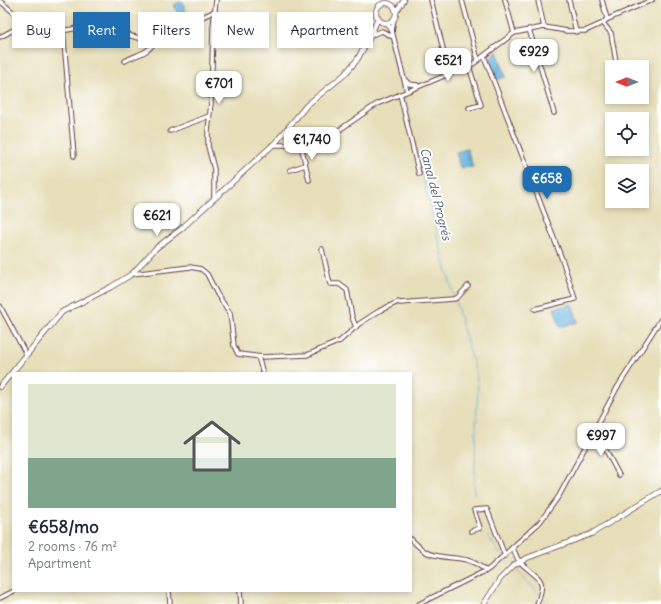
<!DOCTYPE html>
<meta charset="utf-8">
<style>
:root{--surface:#fff;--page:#f2f2f3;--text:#1f2937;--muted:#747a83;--line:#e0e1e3;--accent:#1f6fb2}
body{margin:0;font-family:Delius,sans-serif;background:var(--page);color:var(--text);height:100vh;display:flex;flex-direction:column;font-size:15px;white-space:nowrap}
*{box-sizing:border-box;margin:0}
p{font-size:13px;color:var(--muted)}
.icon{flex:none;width:22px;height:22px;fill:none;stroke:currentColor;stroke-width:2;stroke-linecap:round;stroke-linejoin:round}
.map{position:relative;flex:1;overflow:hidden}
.panel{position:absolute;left:12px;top:372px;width:400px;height:220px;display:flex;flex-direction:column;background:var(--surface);border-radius:0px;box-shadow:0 2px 6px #0003}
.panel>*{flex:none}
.top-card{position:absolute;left:12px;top:12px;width:400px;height:36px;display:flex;gap:8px}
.needle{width:26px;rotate:270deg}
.controls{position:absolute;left:605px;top:60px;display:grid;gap:8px}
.controls a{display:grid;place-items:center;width:44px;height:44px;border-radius:0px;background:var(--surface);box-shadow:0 2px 6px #0003;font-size:20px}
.price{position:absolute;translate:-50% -34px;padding:0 9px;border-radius:8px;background:#fff;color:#222;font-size:13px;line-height:26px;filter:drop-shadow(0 1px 2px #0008)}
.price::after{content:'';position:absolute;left:50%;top:24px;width:12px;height:9px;margin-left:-6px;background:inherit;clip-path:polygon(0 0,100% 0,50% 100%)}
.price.selected{background:var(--accent);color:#fff}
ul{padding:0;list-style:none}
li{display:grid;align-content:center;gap:8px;height:212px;padding:0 16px}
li+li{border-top:1px solid var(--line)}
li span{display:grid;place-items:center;height:124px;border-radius:0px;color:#555}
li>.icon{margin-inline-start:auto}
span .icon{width:72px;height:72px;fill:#fffc;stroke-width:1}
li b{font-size:17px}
.tag{padding:0 14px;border-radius:0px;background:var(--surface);box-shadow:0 2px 6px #0003;font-size:14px;line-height:36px}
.tag.selected{background:var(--accent);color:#fff}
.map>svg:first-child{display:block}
.water{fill:#64b2de;stroke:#576884}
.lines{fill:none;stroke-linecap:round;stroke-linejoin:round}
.stream{stroke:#64b2de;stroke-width:1}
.minor-casing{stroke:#623c40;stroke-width:5.5}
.major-casing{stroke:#623c40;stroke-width:6}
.minor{stroke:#fff;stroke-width:3.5}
.major{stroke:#fff;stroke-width:4.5}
.labels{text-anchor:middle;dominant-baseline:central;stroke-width:4;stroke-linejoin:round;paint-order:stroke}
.water-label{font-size:12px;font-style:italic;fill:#545a73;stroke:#fff}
</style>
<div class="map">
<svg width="661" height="604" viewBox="0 0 661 604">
<rect width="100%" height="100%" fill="#fff"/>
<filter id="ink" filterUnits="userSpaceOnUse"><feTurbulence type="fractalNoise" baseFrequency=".025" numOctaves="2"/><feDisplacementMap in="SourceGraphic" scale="8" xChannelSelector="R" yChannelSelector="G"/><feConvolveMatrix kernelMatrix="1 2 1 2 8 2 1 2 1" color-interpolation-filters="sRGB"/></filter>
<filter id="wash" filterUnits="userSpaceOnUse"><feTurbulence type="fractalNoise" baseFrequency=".012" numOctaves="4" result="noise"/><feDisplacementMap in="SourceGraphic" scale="16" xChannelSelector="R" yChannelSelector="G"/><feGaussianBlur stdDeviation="0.9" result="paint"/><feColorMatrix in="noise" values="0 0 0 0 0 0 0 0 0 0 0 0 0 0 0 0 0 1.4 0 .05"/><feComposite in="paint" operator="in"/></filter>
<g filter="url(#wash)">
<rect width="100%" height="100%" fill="#e7dfba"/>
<g class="water">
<path d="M182,1L189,19L182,24L174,5Z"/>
<path d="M497,51L506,77L496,80L489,60Z"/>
<path d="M467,149L473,167L460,168L456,152Z"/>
<path d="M572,304L578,322L560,327L554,308Z"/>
</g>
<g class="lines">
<g class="stream">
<path d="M388,37L401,90"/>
<path d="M403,95L436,230L454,297"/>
<path d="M455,300L476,373L478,384L476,427"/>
<path d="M474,494L476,429"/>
<path d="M488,536L501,555"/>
<path d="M505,560L510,565"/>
<path d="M517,571L539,594"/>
<path d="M542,597L549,604"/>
</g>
</g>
</g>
<g filter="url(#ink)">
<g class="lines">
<g class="minor-casing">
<g id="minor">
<path d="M431,0L449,73"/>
<path d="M462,0L478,60"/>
<path d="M505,0L514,33"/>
<path d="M538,0L544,27"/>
<path d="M569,0L576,32"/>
<path d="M0,1L14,13L22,27"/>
<path d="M606,20L652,0"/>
<path d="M387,23L392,31L407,91"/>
<path d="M603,23L611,33L617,67"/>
<path d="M529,29L554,113"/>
<path d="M63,30L74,156"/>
<path d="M392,31L394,19"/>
<path d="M374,34L382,31L393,37"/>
<path d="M0,37L21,26L67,30L111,22L120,24L126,32L131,36L143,39L155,40L215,11"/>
<path d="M484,56L563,262L575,299L535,309"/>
<path d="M125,61C136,54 150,54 155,40"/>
<path d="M404,79L409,84L417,85"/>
<path d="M400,94L419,174"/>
<path d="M469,108L481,105L469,66"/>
<path d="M170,131L209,116"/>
<path d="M272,145H301L335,133L377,104L473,64L514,33L544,27L567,31H585L603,23L607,19L602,0"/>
<path d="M301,145L309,180"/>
<path d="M290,170L305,165"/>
<path d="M214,198V169L208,146V131L211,103L213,27L216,0"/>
<path d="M322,249L330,284H339L347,290L352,317L356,327"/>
<path d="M132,274L190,267L201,269L207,274L217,294L230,313L234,346L238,354L262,357L307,355L340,341L359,324L379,311L398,302"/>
<path d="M400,303L453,299L457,298L468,286"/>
<path d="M0,306L26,354"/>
<path d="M258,357L263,373"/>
<path d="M592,433L600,439L619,475"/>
<path d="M471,531L480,528L474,510L487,509L505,556"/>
<path d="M411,539C416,544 421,550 428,553C449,562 465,552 486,571"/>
<path d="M513,548C515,553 517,559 520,562C538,580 548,576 537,604"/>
<path d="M169,591L170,604"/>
<path d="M240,591L241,604"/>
<path d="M0,598L14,591"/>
<path d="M419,604L489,569L540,522L559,496L617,388L661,319"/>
</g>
</g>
<g class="major-casing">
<g id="major">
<circle cx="386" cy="13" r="10"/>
<path d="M396,12L404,0"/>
<path d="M0,387L62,312L111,287L132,274L156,248L181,229L276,142L307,105L344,75L357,60L371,35L378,18"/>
<path d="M484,604L500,579L514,565L527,558L591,534L661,491"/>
</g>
</g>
<use href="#minor" class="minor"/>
<use href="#major" class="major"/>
</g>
</g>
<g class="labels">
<g class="water-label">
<text transform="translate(436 194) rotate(76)">Canal del Progrés</text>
</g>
</g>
</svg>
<div class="controls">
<a><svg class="needle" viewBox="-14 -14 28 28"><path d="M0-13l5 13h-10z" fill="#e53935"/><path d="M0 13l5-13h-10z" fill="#747a83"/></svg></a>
<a><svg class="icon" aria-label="locate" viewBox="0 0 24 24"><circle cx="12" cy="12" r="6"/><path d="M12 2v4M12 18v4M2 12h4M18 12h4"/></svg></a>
<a><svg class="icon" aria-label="layers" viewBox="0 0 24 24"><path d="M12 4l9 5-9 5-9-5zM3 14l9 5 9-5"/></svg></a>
</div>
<b class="price" style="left:534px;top:73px">€929</b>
<b class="price" style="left:448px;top:82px">€521</b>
<b class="price" style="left:219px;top:105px">€701</b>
<b class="price" style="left:312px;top:161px">€1,740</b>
<b class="price selected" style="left:547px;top:200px">€658</b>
<b class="price" style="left:157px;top:237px">€621</b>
<b class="price" style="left:601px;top:457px">€997</b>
<div class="top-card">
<a class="tag">Buy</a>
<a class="tag selected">Rent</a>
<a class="tag">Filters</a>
<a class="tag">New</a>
<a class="tag">Apartment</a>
</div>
<section class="panel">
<ul>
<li><span style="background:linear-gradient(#dfe7d0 60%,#7fa58c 0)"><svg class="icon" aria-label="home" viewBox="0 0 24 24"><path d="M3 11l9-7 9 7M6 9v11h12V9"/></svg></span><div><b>€658/mo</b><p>2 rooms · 76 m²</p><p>Apartment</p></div></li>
</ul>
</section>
</div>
